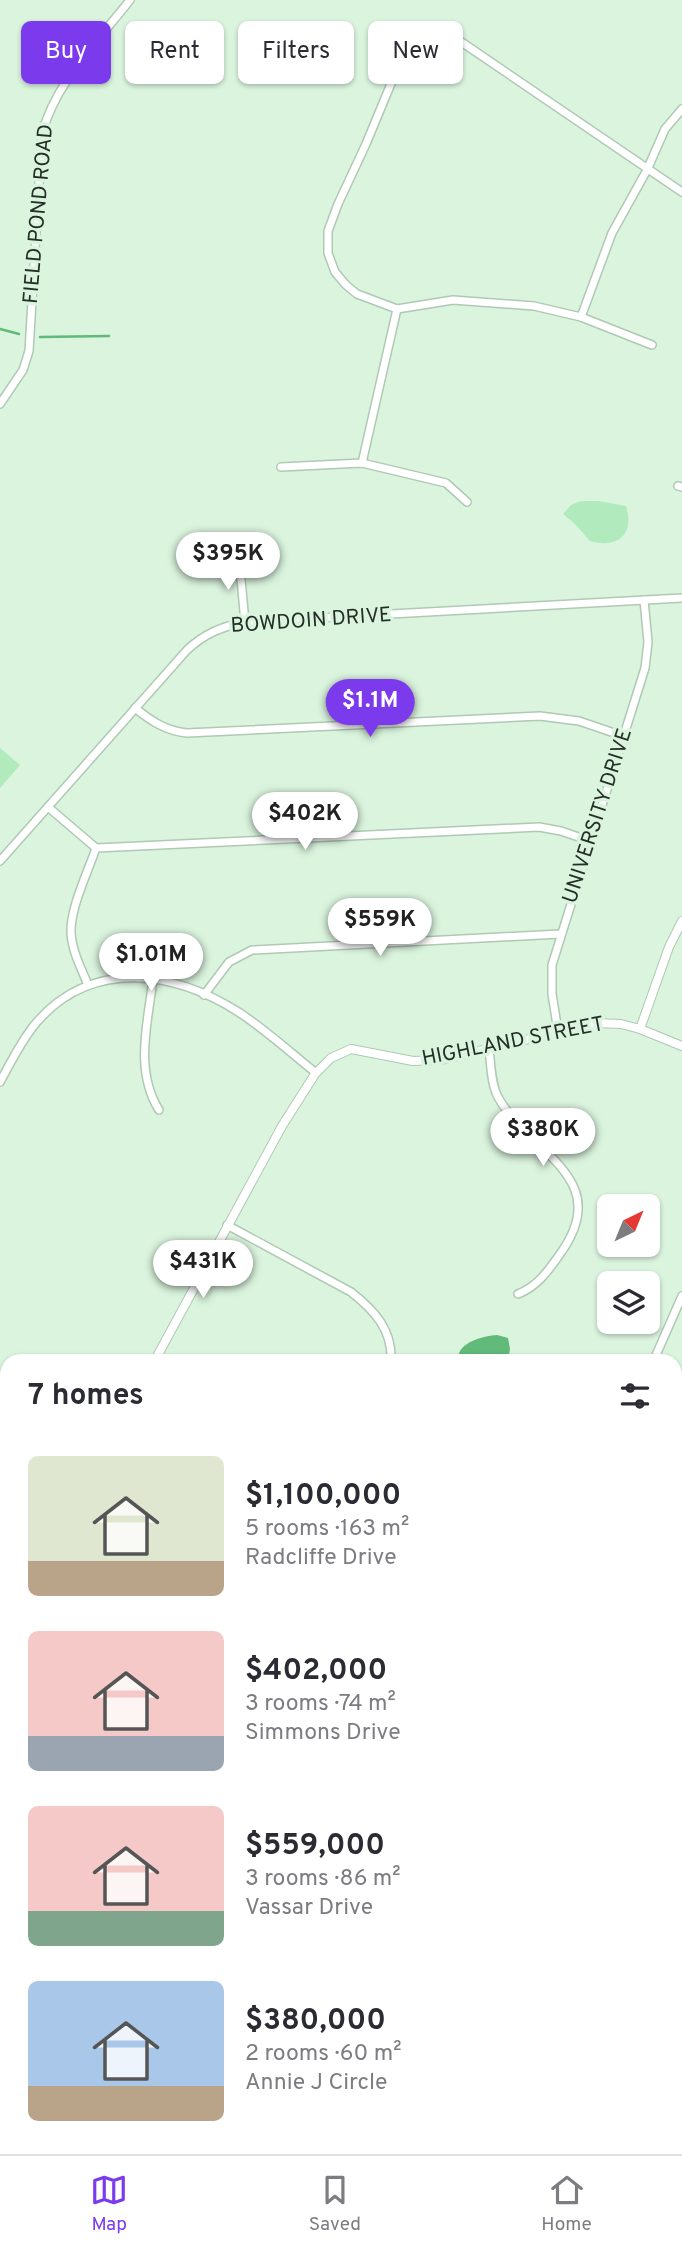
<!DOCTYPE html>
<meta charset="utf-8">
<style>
:root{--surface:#fff;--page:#f7f7f7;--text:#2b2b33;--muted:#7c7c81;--line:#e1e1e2;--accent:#7c3aed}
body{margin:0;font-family:Overpass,sans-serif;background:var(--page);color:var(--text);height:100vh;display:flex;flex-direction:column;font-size:26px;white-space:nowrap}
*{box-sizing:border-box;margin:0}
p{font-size:23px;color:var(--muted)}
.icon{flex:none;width:38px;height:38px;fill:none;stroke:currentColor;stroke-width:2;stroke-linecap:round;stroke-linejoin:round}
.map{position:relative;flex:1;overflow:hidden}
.sheet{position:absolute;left:0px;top:1354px;width:682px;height:800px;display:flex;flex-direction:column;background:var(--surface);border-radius:21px 21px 0 0;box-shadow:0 2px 5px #0004}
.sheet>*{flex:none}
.hud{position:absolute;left:21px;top:21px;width:640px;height:63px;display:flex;gap:14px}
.needle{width:46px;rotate:43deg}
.controls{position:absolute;left:597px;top:1194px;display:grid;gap:14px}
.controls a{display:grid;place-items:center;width:63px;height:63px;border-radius:10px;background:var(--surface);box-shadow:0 2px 5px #0004;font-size:35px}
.price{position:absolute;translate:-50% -60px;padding:0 16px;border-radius:24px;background:#fff;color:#222;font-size:23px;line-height:46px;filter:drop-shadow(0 2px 4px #0008)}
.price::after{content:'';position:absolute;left:50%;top:42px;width:21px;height:16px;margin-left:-10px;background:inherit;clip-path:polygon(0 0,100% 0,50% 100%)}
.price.current{background:var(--accent);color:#fff}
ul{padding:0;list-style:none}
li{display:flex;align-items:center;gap:21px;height:175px;padding:0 28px}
li span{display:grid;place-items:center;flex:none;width:196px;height:140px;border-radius:10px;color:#555}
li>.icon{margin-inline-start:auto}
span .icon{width:84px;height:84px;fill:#fffc;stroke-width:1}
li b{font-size:30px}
h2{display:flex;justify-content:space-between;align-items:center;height:84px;padding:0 28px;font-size:30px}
.tag{padding:0 24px;border-radius:10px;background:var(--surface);box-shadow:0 2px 5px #0004;font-size:24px;line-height:63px}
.tag.current{background:var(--accent);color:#fff}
.menu{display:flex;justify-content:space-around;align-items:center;height:98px;border-top:2px solid var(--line);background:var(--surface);font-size:19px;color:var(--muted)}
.menu a{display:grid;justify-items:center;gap:4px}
.menu .current{color:var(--accent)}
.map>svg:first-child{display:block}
.green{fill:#b1eabd}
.water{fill:#61ba79}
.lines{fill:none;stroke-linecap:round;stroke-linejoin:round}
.stream{stroke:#61ba79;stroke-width:2.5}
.minor-casing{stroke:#afc9b4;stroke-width:10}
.tertiary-casing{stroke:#afc9b4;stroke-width:10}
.minor{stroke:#fff;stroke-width:7}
.tertiary{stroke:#fff;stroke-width:8}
.labels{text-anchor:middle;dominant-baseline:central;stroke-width:7;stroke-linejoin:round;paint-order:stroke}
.street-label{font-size:21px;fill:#252f27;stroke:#daf4de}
</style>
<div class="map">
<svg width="682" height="2154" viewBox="0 0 682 2154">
<rect width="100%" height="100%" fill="#daf4de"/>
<g class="green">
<path d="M581,501H598L626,506C635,534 618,549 590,541L575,524L563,514L571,505Z"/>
<path d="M0,748L20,765L0,788Z"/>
<path d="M676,1874L682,1878V1969L676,1979Z"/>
</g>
<path class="water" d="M497,1335L508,1338L510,1349L508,1361H460L459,1353C464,1341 484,1336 497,1335Z"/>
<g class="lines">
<g class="stream">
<path d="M0,329L19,334"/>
<path d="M40,337L109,336"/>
</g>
<g class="minor-casing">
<g id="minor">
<path d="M581,317L612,233L647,170L665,129L682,109"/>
<path d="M652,345L581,317L534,306L453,300L397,309L357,294L346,285L335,272L328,253V231L338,204L366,144L395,74L411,47L425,36L442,34L457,39L682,192"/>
<path d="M0,404L23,370L29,351L42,134C55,83 98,41 130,0"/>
<path d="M362,463L397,309"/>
<path d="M281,467L362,463L446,483L467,502"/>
<path d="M678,486L682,487"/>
<path d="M239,558L245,622"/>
<path d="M135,708C151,721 166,731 187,733L540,716L579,721L623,736"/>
<path d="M48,807L96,848L539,827L561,831L590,841"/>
<path d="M0,861L187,650C204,634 221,627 244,622L682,598"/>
<path d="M153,979C148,1022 134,1070 159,1110"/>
<path d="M88,985C81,968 72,951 71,933C70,908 88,872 96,848"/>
<path d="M204,995L229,962L252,950L560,934"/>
<path d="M558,1031L552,994V965L645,668L648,642L644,600"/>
<path d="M489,1049C491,1065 491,1084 498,1097C528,1153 616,1177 560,1254C548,1271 538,1286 518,1294"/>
<path d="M0,1082C11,1062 21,1041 36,1023C92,958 175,971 240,1013C267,1031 291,1053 316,1073"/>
<path d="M227,1225L351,1292C374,1310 393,1330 391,1362"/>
<path d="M653,1362L682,1296"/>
<path d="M676,1567L682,1550"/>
<path d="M676,1644L682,1649"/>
<path d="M676,1816L682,1823"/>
<path d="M0,1845H7"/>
<path d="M560,2147L580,2154"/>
</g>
</g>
<g class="tertiary-casing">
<g id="tertiary">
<path d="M640,1029L682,1046"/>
<path d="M154,1362L282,1126L315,1074L331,1058L351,1049L413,1061L441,1060L596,1023L621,1024L640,1029L669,947L682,921"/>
<path d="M89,2147V2154"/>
</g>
</g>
<use href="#minor" class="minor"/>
<use href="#tertiary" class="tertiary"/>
</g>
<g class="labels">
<g class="street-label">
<text transform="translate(39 214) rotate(-85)">FIELD POND ROAD</text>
<text transform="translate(311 621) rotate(-4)">BOWDOIN DRIVE</text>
<text transform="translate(598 816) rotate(-72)">UNIVERSITY DRIVE</text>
<text transform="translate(513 1042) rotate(-11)">HIGHLAND STREET</text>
</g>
</g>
</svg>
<div class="controls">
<a><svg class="needle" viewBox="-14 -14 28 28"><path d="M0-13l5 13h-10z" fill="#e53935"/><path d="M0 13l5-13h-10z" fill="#7c7c81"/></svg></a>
<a><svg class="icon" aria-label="layers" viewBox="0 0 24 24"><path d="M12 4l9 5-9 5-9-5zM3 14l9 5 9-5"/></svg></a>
</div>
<b class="price" style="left:228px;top:592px">$395K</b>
<b class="price current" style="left:370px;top:739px">$1.1M</b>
<b class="price" style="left:305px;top:852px">$402K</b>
<b class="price" style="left:380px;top:958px">$559K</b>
<b class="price" style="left:151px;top:993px">$1.01M</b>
<b class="price" style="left:543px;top:1168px">$380K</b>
<b class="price" style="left:203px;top:1300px">$431K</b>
<div class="hud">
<a class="tag current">Buy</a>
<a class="tag">Rent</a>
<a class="tag">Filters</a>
<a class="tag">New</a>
</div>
<section class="sheet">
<h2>7 homes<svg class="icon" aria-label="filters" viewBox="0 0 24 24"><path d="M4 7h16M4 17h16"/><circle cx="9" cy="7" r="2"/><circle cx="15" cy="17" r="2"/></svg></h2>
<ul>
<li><span style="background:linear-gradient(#dfe7d0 75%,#b9a48a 0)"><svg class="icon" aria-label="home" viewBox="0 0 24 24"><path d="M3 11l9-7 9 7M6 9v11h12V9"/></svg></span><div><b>$1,100,000</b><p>5 rooms · 163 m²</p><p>Radcliffe Drive</p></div></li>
<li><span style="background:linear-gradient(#f6c9c9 75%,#9aa5b1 0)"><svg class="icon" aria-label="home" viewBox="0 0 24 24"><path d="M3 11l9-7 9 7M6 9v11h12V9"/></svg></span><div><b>$402,000</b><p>3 rooms · 74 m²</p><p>Simmons Drive</p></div></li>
<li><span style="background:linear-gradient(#f6c9c9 75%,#7fa58c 0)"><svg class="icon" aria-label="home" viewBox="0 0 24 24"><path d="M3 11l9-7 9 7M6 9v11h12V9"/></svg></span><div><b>$559,000</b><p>3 rooms · 86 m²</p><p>Vassar Drive</p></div></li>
<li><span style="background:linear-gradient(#a9c7e8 75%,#b9a48a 0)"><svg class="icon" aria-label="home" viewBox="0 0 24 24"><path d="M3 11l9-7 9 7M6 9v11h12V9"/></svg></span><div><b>$380,000</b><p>2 rooms · 60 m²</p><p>Annie J Circle</p></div></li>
</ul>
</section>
</div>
<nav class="menu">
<a class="current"><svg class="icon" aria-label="map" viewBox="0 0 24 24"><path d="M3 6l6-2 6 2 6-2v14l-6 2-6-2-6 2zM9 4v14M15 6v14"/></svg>Map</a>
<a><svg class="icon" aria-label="saved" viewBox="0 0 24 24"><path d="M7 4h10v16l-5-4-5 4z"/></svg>Saved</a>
<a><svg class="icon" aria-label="home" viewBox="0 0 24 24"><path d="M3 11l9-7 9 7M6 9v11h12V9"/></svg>Home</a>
</nav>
